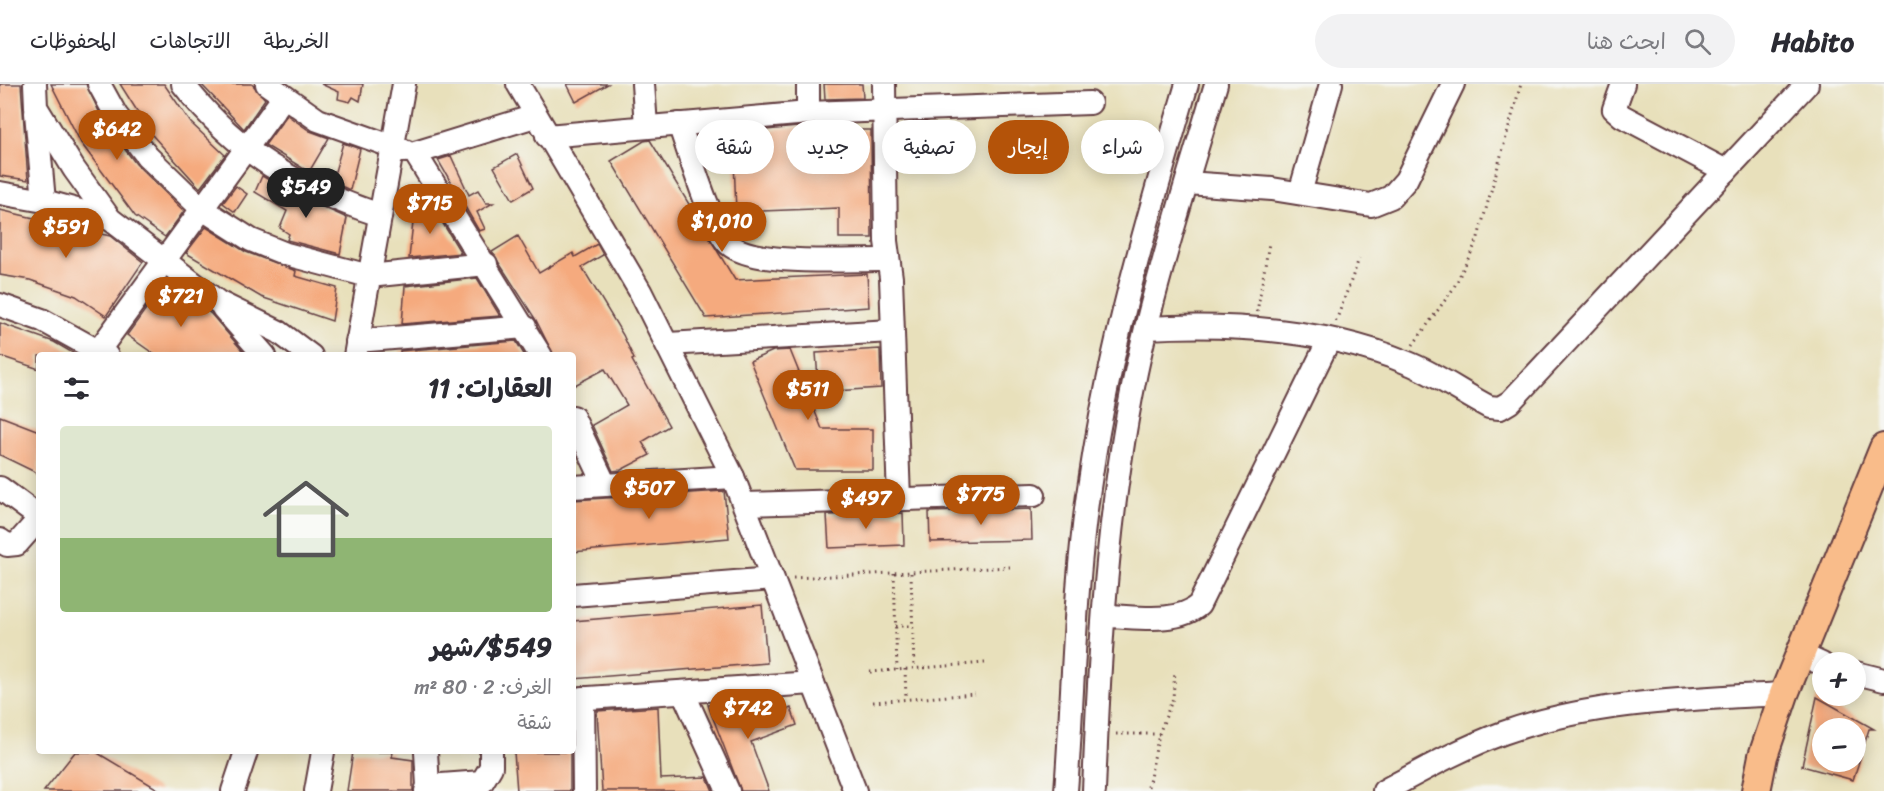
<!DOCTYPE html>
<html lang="ar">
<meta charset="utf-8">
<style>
:root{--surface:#fff;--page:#f2f2f3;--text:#2b2b33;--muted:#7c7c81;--line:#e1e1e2;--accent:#b45309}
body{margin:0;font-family:Sriracha,"Playpen Sans Arabic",sans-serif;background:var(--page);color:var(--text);direction:rtl;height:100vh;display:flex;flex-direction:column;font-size:22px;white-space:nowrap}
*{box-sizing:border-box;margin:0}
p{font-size:20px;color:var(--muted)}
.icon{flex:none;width:33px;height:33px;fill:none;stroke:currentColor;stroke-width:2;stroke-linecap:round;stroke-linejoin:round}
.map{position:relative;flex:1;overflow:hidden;direction:ltr}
.drawer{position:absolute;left:36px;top:268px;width:540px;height:402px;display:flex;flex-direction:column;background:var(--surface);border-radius:6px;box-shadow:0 3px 15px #0003;direction:rtl}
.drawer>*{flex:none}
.banner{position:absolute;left:594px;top:36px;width:570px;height:54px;direction:rtl;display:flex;gap:12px}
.buttons{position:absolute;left:1812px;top:568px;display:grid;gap:12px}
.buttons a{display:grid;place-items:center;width:54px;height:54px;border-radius:50%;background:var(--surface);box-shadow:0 3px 15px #0003;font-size:30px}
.price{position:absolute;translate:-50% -51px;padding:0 14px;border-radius:21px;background:var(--accent);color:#fff;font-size:20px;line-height:39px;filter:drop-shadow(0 2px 3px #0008)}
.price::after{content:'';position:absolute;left:50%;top:36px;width:18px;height:14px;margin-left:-9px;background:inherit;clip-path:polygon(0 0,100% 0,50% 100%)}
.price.active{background:#222;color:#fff}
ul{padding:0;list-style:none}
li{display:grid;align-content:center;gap:12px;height:318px;padding:0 24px}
li span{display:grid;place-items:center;height:186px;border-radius:6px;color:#555}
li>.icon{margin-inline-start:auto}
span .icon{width:108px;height:108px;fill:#fffc;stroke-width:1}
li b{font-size:26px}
h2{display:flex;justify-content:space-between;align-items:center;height:72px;padding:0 24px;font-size:26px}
.chip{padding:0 21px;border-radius:27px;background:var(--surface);box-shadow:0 3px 15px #0003;font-size:21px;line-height:54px}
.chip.active{background:var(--accent);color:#fff}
header{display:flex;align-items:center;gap:36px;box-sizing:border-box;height:84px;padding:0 30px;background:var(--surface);border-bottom:2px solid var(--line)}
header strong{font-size:28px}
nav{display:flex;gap:33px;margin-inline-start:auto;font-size:21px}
.search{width:420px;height:54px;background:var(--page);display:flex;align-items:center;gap:15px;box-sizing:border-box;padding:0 21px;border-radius:33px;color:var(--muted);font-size:22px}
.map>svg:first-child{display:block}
.building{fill:#f5aa7e}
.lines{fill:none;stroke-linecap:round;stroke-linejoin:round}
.minor-casing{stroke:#623c41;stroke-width:26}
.major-casing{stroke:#623c41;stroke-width:32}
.path{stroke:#623c41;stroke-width:3;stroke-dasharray:1.5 4.5;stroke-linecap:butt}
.minor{stroke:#fff;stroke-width:22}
.major{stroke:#f9bc8a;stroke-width:28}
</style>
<header>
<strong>Habito</strong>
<div class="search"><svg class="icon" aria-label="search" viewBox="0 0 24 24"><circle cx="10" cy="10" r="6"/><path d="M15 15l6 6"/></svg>ابحث هنا</div>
<nav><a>الخريطة</a><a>الاتجاهات</a><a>المحفوظات</a></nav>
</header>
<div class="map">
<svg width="1884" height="707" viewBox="0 0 1884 707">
<rect width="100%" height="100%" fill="#f6f6f2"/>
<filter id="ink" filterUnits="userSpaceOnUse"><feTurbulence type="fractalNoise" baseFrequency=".0167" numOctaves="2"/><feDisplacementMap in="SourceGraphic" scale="12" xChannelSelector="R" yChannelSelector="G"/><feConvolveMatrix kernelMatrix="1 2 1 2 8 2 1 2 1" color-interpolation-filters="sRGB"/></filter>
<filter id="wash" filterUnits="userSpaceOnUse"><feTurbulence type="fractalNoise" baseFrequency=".008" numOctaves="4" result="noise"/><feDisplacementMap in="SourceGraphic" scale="24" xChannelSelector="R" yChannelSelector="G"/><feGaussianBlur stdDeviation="1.35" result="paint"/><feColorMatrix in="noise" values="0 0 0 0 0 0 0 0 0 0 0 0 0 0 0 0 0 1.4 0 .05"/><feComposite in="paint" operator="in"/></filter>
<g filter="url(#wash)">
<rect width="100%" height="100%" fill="#e8e0bb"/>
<g id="blocks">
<g class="building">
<path d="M0,0H21L28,96L0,92Z"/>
<path d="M51,0H86L104,38L136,80L184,127L165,153L135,132L81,59Z"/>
<path d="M120,0H164L191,39L225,71L200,104L153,52Z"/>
<path d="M201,0H252L265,15L244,45Z"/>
<path d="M321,0H363L360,17L353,13L350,18L338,15L339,8Z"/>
<path d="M567,0H608L576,18Z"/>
<path d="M824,0H862L863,14L825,15Z"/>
<path d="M287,31L310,47L329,54L309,88L265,61Z"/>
<path d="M809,42H818V46H871L872,154H839V124L736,128L733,49Z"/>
<path d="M650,56L735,196L867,190L869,223L706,234L611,77L644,57Z"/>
<path d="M343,59L360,65L350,106L332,98Z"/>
<path d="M517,70L533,104L513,116L494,83Z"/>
<path d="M451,72L469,111L478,106L486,119H493L477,128L485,145L479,147L438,76Z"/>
<path d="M262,92L290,108L347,134L340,170L287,156L289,150L280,144L287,127L255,108Z"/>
<path d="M236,102L247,110L235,128L223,119Z"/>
<path d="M431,120L461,169L409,174L415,121Z"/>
<path d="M0,126L110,152L143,178L106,232L76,212L30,196L0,191Z"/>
<path d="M206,143L246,168L296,187L295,192L337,204L332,237L261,213L186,169Z"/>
<path d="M518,152L539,189L573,169L575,173L597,160L603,171L582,183L623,251L634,275L632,276L669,342L642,358L650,371L621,386L613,387L592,341L627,321L605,285L573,302V272H554L536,236L492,168Z"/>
<path d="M477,194L500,232L402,240L405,202Z"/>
<path d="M167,196L211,230L247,272H157L127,251Z"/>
<path d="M0,239L54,258L78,272H39V285L0,272Z"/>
<path d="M516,257L525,272H400V267Z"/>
<path d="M880,265L881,304L819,308L816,269Z"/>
<path d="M790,266L822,345H873V386H795L750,277L773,267Z"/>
<path d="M0,332L39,347V390L0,371Z"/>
<path d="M724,407L729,454L573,468V416Z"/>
<path d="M1031,425L1032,456L930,458L929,428Z"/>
<path d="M903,429L904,461L829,464L827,431Z"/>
<path d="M762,521L767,579L573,595V537Z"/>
<path d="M1817,613L1874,645H1869L1859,678L1856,677V645H1822V678H1859L1853,696L1802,682Z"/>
<path d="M737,618L743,635L775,623L778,629L791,624L797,641L751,658L769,707H741L708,621Z"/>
<path d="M658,623L661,695L707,693L713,707H602L597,627Z"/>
<path d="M75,668H96L161,707H44Z"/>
<path d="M353,668H393L392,673L413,676V707H347Z"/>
<path d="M514,668H570V707H517Z"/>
</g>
</g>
</g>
<g filter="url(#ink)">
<use href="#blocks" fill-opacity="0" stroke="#623c41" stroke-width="1.5"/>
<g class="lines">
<g class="minor-casing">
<g id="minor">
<path d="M35,0L36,23L74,85L110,135L218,218L279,248L311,272"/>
<path d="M99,0L116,31L147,72L201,124L251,156L286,170L369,192L486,180"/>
<path d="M183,0C237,70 298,104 380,131"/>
<path d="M267,0L318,36L405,67"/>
<path d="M518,0L640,207L733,393L855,707"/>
<path d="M643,0L646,42"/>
<path d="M808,0V29"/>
<path d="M884,0L886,157L891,194L899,415"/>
<path d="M1623,0L1614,25L1622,32L1726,87"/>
<path d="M36,29L44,117"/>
<path d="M535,32L415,69L541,272"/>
<path d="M679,40C689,67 710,142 729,160C754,183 852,175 887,176"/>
<path d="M547,52L808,29L1090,19"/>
<path d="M1187,99L1272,105L1371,121L1391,113L1406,96L1453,0"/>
<path d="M0,109L44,117L110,135"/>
<path d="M1300,109L1331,0"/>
<path d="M0,221L42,236L107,272"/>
<path d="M223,224L265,272"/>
<path d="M1146,244C1233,239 1326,245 1408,279C1436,290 1462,309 1489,323L1500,324L1510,318L1807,0"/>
<path d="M357,257L525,243"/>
<path d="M668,260L891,247"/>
<path d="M99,266L283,14"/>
<path d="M355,272L404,0"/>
<path d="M573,333L605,401"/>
<path d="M573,403L733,393"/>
<path d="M0,404L39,433"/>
<path d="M744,420L1034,411"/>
<path d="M0,456L7,461L17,460L39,435"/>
<path d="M573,511L773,495"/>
<path d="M1104,532C1133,532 1176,541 1199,521L1329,256"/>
<path d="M1800,570L1822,580"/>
<path d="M1856,589L1884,596"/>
<path d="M683,608L728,707"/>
<path d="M583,614L584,707"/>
<path d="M573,615L813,599"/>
<path d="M426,668L428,702"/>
<path d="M233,707L246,668"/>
<path d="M316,707L323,668"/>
<path d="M426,707L428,702L482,698L491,683V668"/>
<path d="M1066,707C1074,601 1074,496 1091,391C1111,257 1149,130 1187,0"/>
<path d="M1094,707C1100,552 1109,395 1146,244C1166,162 1192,81 1216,0"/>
<path d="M1384,707C1423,686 1462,664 1503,649C1593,617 1690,615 1784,610"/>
</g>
</g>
<g class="major-casing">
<path id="major" d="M1756,707L1763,672L1784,610L1884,364"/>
</g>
<g class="path">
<path d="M1257,228L1269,159"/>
<path d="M1336,237L1359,175"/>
<path d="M1413,261L1453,205L1477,157L1521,0"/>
<path d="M894,489L897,586"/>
<path d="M911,489L914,585"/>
<path d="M793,494L1010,483"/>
<path d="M895,542H913"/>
<path d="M905,585L906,615"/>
<path d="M870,588L985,579"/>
<path d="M873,618L975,610"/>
<path d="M1116,650H1159"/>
<path d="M1148,703L1159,650L1173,614L1175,587"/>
</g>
<use href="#minor" class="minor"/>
<use href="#major" class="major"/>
</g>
</g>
</svg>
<div class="buttons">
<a>+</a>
<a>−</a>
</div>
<b class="price" style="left:117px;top:77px">$642</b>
<b class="price active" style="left:306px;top:135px">$549</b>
<b class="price" style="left:430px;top:151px">$715</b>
<b class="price" style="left:722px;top:169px">$1,010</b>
<b class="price" style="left:66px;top:175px">$591</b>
<b class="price" style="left:181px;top:244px">$721</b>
<b class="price" style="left:808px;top:337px">$511</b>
<b class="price" style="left:649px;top:436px">$507</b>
<b class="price" style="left:981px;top:442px">$775</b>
<b class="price" style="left:866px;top:446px">$497</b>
<b class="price" style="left:748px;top:656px">$742</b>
<div class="banner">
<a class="chip">شراء</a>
<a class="chip active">إيجار</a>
<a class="chip">تصفية</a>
<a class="chip">جديد</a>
<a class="chip">شقة</a>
</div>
<section class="drawer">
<h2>العقارات: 11<svg class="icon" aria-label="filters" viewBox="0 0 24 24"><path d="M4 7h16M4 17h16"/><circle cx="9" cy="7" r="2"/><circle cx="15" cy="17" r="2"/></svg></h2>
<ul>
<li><span style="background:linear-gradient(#dfe7d0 60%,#8fb573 0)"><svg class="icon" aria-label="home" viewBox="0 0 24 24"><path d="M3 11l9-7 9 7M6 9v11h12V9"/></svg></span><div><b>$549/شهر</b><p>الغرف: 2 · 80 m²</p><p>شقة</p></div></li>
</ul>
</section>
</div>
